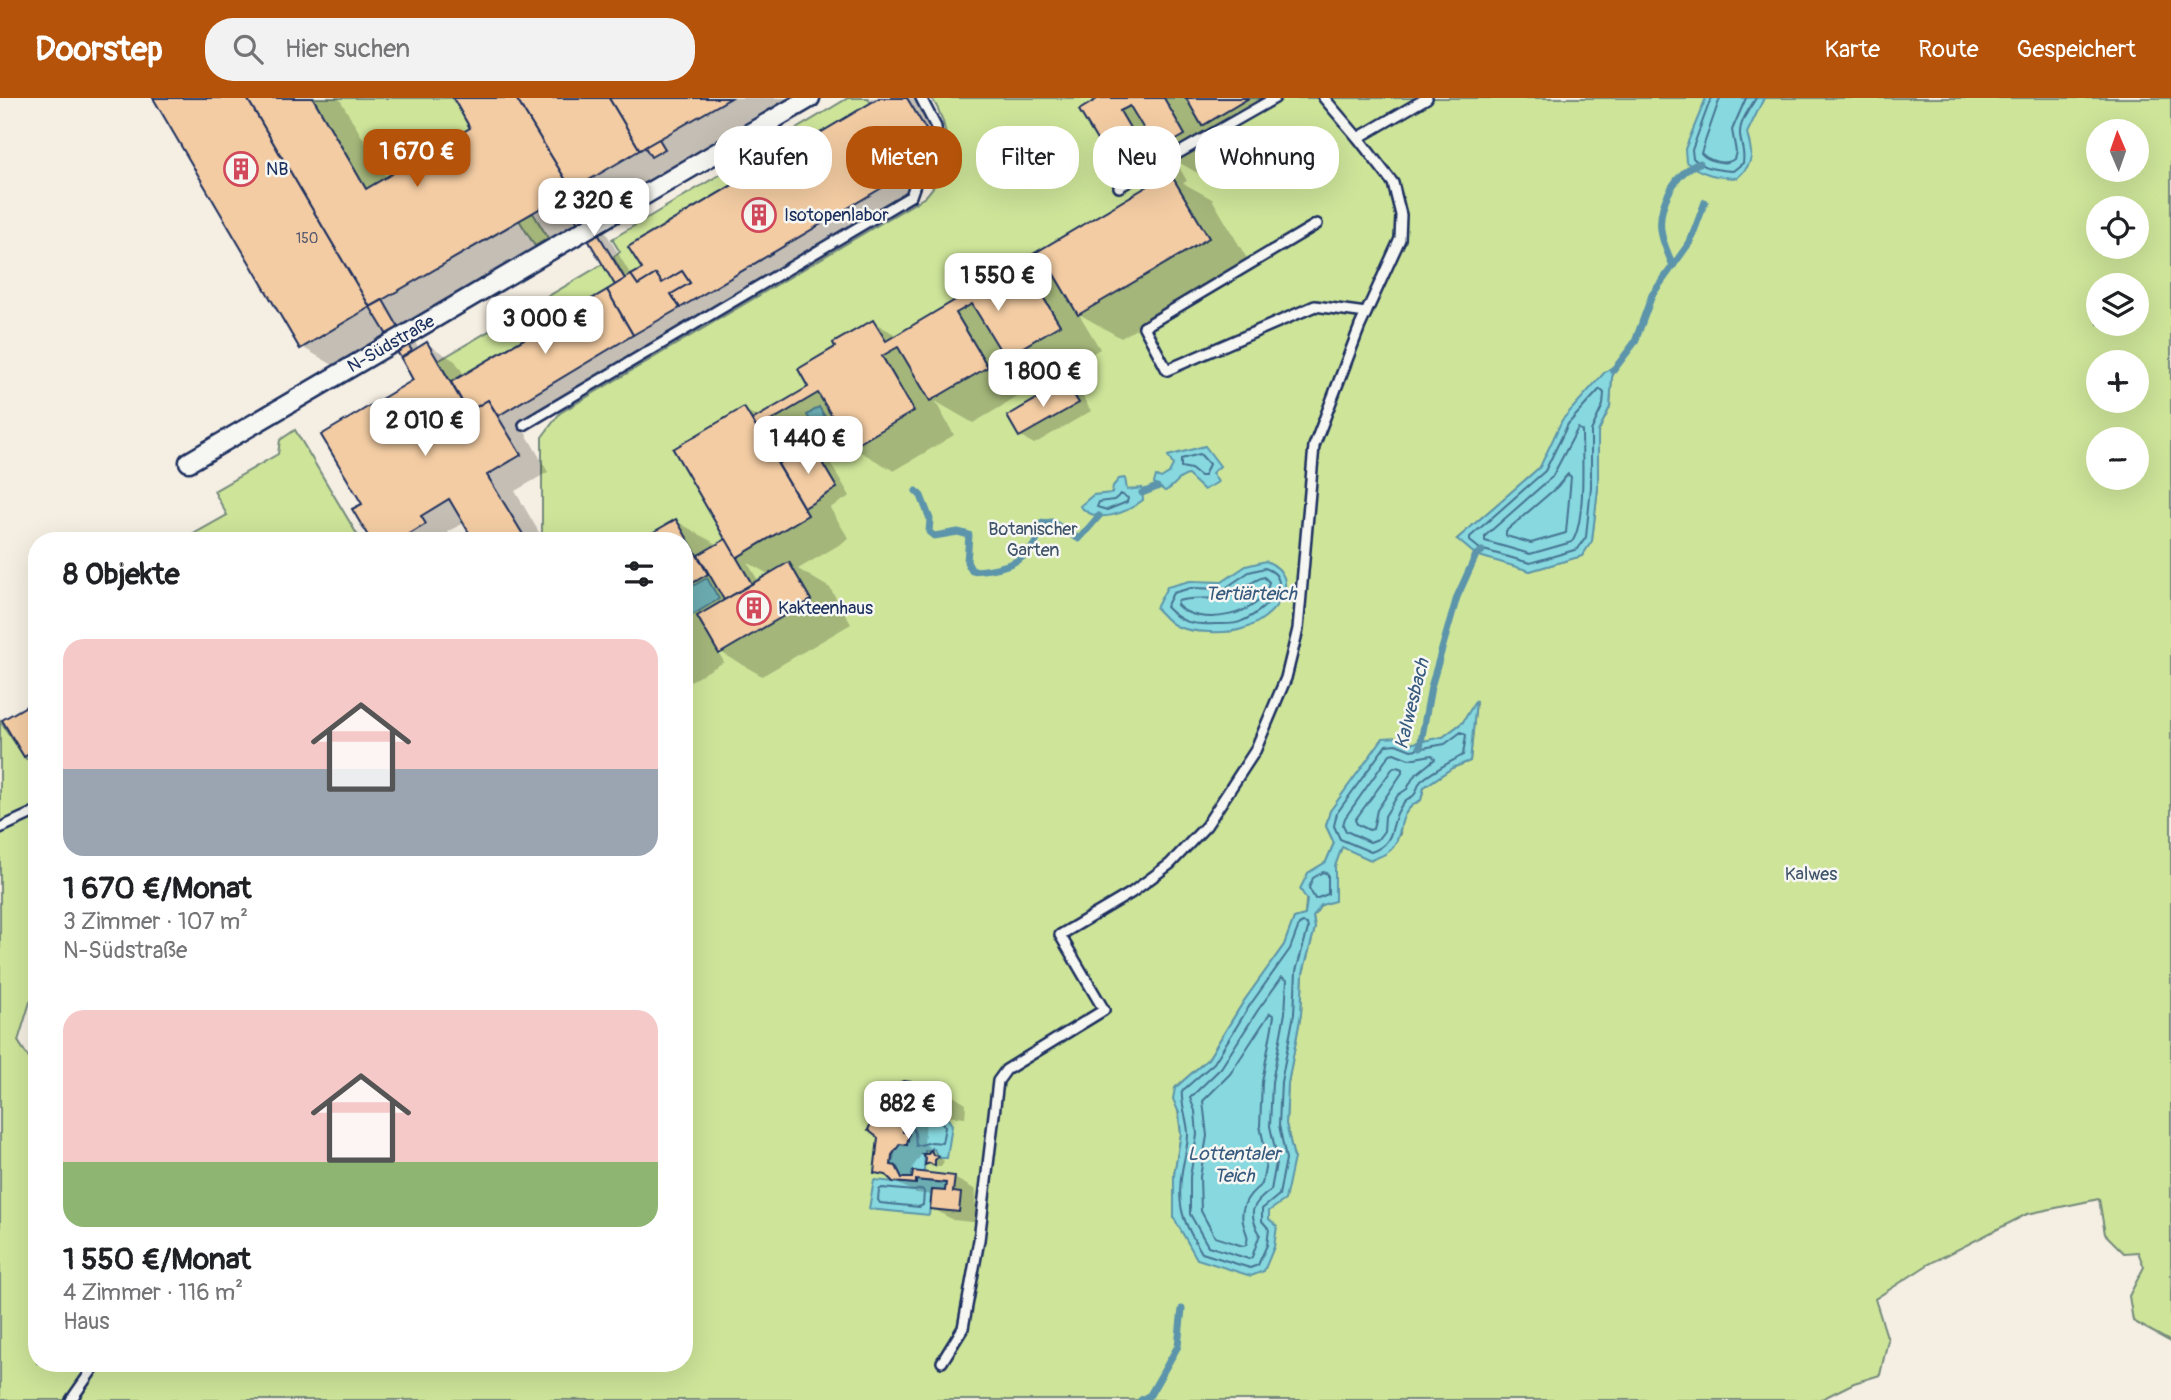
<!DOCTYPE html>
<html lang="de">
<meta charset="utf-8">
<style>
:root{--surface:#fff;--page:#f2f2f2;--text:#202124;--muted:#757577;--accent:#b45309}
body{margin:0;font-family:Pangolin,sans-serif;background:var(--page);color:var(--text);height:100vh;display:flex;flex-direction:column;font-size:26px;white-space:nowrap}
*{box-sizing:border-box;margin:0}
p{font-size:23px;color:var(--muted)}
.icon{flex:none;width:38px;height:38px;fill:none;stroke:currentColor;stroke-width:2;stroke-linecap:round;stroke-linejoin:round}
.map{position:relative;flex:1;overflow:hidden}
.sheet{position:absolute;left:28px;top:434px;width:665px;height:840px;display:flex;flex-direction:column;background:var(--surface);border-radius:28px;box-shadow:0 7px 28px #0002}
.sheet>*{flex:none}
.hud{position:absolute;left:714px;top:28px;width:665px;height:63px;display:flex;gap:14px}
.needle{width:46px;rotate:358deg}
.controls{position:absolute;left:2086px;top:21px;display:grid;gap:14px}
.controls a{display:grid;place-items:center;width:63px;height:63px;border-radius:50%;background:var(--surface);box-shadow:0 7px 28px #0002;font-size:35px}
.price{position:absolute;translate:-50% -60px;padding:0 16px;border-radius:14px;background:#fff;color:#222;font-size:23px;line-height:46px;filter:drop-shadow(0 2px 4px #0008)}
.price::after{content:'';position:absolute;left:50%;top:42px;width:21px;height:16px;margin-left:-10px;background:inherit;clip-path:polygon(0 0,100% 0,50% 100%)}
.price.selected{background:var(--accent);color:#fff}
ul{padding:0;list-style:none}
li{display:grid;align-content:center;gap:14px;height:371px;padding:0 35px}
li span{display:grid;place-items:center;height:217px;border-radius:21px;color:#555}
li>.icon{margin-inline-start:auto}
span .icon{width:126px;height:126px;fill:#fffc;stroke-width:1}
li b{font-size:30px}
h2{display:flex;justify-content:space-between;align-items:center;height:84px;padding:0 35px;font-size:30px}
.tag{padding:0 24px;border-radius:28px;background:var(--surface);box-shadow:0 7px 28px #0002;font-size:24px;line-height:63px}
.tag.selected{background:var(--accent);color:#fff}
header{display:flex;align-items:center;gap:42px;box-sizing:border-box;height:98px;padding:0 35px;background:var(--accent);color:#fff}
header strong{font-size:33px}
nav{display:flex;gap:38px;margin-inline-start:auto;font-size:24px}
.search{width:490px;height:63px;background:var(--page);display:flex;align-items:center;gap:18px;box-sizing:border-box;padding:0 24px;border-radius:28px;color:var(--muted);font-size:26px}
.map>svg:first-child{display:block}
.green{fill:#cde499;stroke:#748a7c;stroke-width:2;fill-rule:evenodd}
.water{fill:#87d9df;stroke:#5c95ab;stroke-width:2}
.shadow{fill:#0003;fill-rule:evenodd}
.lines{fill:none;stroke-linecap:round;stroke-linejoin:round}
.shore{stroke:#467392;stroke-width:2}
.stream{stroke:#5c95ab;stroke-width:7}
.building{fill:#f3cca3;stroke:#1b2f5e;stroke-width:2}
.service-casing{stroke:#1b2f5e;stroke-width:14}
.minor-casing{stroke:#1b2f5e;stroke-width:23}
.service{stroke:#f6f6f2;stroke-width:9}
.minor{stroke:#f6f6f2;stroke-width:18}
.labels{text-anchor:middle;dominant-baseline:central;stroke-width:5;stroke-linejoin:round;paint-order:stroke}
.number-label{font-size:14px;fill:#51566f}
.poi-label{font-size:18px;fill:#1b2f5e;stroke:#f6f6f2;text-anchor:start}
.street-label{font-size:18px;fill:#1b2f5e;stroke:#f6f6f2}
.park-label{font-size:18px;fill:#3f536a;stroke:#f6f6f2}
.water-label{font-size:19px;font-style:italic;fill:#365a7e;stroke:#f6f6f2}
</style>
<header>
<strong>Doorstep</strong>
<div class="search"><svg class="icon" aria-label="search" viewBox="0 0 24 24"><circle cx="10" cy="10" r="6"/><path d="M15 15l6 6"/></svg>Hier suchen</div>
<nav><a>Karte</a><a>Route</a><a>Gespeichert</a></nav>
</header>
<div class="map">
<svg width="2171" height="1302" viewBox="0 0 2171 1302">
<rect width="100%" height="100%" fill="#f5eee2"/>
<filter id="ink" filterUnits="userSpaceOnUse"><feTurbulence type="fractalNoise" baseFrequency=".0143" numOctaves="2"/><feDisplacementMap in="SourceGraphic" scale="14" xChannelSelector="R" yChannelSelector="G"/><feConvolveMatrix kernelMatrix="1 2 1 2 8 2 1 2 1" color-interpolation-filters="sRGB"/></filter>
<g filter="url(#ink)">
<g class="green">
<path d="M313,0H453L470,30L366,91Z"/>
<path d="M848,0H868L871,5L629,148L642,171L625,181L613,159L620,154L612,141Z"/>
<path d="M932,0H2171V1244L2133,1223L2129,1198L2144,1169L2138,1154L2124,1155L2105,1136L2099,1101L2027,1116L1929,1166L1875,1201L1888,1242L1880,1277L1854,1285L1820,1302H0V623L26,661L37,656V895L30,904L18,943L37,973V1265H684V443H542V339L560,315L925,99C952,70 953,34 932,0ZM2098,33H2137V72H2098ZM2098,110H2137V149H2098ZM2098,187H2137V226H2098ZM2098,264H2137V303H2098ZM1617,266L1612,279L1610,309L1598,334V390L1592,442L1582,458L1530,473L1457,441L1540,369ZM2098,341H2137V380H2098ZM1476,604L1470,663L1452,670L1424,689L1421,702C1406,709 1400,720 1400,737L1371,762L1342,748L1335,768V802L1321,807L1313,819L1315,830L1303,875L1301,916L1288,985L1286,1026L1294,1060L1269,1113V1121L1174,1077L1181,1036L1175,990L1208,961L1244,903L1284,847L1294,820L1305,817L1308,775L1326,764L1334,745L1326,728L1330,713L1399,639L1409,646L1443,639L1463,624Z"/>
<path d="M533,115L548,140L535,148L519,122Z"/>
<path d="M603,166L615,187L451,284L438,263Z"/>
<path d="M295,332L361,443H181L227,417L214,393L278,356L280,342Z"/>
</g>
<g class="water">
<path d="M1706,0H1764L1747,35C1753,57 1755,64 1737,80C1717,79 1702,77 1686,64L1685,51Z"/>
<path d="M1618,265L1612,279L1610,309L1598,334V390L1592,443L1582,458L1530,473L1476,457L1457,441L1540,369L1562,322L1604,275Z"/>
<path d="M819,309L846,353L834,361L807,317Z"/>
<path d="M1205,348L1220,368L1212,375L1218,384L1204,392L1188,377C1177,379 1175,389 1165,393L1154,385L1156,378L1161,380L1169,375L1173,367L1168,358Z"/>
<path d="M1125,380L1127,392L1142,390L1143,402C1125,416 1097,427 1080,408L1093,397L1112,395L1113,388L1119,381Z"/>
<path d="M1266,463C1308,481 1272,523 1242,531C1227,536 1191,535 1176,528C1169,525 1162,516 1156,510L1167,489L1190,483L1222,484L1246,468Z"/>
<path d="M707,480L719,501L684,522V493Z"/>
<path d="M1476,602L1470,663L1452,670L1424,689L1421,702C1392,716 1407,740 1388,754C1383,758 1376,760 1371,762L1342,749L1335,768V803L1321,807L1313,819L1315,830L1303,875L1301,916L1288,985L1286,1026L1294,1060L1285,1102L1269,1113V1121L1277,1128L1274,1149L1264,1173L1251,1178L1197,1161L1174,1120V1077L1181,1036L1179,1015L1173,1001L1175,990L1208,961L1244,903L1284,847L1294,820L1305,817L1307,802L1300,791L1308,775L1326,764L1334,745L1326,728L1330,713L1383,640L1399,639L1409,646L1443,639L1463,624Z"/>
<path d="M913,993L931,995V1002H922L921,1012L929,1013L930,1009L941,1010L952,1027L947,1060H938L934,1051L925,1053L924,1074L912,1080H902L891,1067L897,1045L907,1046L909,1035L903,1034L905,1018L893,1017L903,996Z"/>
<path d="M874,1082L915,1086L916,1082L946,1085L945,1093L932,1092L929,1117L869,1111Z"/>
</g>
<g class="shadow">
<path d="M155,0H339L387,81L473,31L455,0H813L599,123L632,179L873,5L870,0H917L928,6L955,51L905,81L917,102L710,225L703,221L657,248L661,254L525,334L548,374L515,393L544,443H476L465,424L448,434L453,443H373L364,406L416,282L393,244L343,273L302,249ZM584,132L617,187L465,278L455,263L427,246L419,251L409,234Z"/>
<path d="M1103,0H1261L1208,31L1225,61L1199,76L1175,62L1187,83L1183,85L1212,101L1249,164L1121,240L1079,216L1100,251L1047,282L1008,260L1028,293L973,325L935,303L954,337L894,373L852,349L841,330L810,348L825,356L850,398L830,410L849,441L798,471L830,490L851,526L762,578L717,552L724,564L689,584L684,581V443L676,423L718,447L728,442L744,311L759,320L811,289L838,249L873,224L898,238L1147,91L1118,75ZM747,464L770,477L759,484Z"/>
<path d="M1066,286L1080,294L1091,313L1034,346L1020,338Z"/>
<path d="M37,604V664L26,658Z"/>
<path d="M911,985L920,991L945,993L966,1006L965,1020L948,1018L931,1009L927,1011L924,1046L929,1049L928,1059L932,1053L944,1063L941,1069H933L927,1066L928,1061L925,1057H921L913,1069L912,1075L954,1080L976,1092L975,1105L982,1109L981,1125L953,1122L932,1110L933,1097L916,1095L876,1074L886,1005Z"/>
</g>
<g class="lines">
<g class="shore">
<path d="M1711,0L1692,52L1693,60C1704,71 1718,72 1733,73L1743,65C1745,54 1741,47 1740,37C1739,24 1750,10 1756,0"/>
<path d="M1720,0L1701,55C1708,63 1725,68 1734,61L1736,54L1732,32L1746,0"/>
<path d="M1600,291L1604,295L1603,307L1591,333V389L1586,439L1578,451L1530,465L1480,451L1470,443V439L1545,373L1568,326Z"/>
<path d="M1578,330L1582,333C1582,358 1586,424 1572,444L1530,456L1485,443V438L1552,379Z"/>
<path d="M1200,356L1209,366L1204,378H1200L1191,371L1181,369V361Z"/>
<path d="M1568,376L1571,379L1566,435L1531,445L1506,438V433L1557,389Z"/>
<path d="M1121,396L1128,400L1127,404L1107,412L1097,409L1099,404L1114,402Z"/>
<path d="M1265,470C1300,483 1260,516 1242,523C1235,527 1224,526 1215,526C1193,527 1181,525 1166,509L1173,495L1191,490L1224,491L1249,474Z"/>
<path d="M1264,479L1269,484C1265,518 1197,530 1177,507L1178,503C1194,498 1208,502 1224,500C1238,498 1249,483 1264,479Z"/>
<path d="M1461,634L1466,637L1463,657C1449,665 1434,672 1421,683C1417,687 1418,693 1414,697C1412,700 1407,700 1405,703C1387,722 1400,744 1371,754L1340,741L1334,728L1337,715L1386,647L1396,646L1411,652L1445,646Z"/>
<path d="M1394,655L1409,661L1432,657L1435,661L1414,678L1407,691L1398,697L1385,718L1384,733L1378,741L1370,744L1346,733L1343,727L1345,720L1390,656Z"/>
<path d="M1397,669L1402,671V675L1377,712L1373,731L1369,732L1357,726L1355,722L1393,670Z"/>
<path d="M1323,774L1328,776V796L1315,801L1309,790L1313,780Z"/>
<path d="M1303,825L1307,826L1308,831L1296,873L1294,916L1281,984L1279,1027L1286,1061L1279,1097L1262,1111V1123L1269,1131L1267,1147L1258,1167L1250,1170L1202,1155C1184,1126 1176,1109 1182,1073C1184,1061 1188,1048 1188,1036C1188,1023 1180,1003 1182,993L1214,965L1250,907L1290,851L1299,827Z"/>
<path d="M1282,879L1287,882L1285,915L1272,984L1270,1028L1277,1060L1271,1092C1252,1106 1247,1114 1260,1136L1252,1159L1249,1161L1208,1148L1190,1116V1079L1197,1037L1195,1013L1190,1000L1221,970L1258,912Z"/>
<path d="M1270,915L1274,918L1262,984L1260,1028L1267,1060L1262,1086C1247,1097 1237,1111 1245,1131C1247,1138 1249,1139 1246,1147L1243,1148L1215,1139L1201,1113L1200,1079L1207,1038L1203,1003L1230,976Z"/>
<path d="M914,1017L922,1020L938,1019L945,1029L942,1045L932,1044L916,1048L915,1035L911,1027Z"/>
<path d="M882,1090L914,1093L922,1091L924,1094L923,1107L919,1109L880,1105L878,1102L879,1092Z"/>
</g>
<g class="stream">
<path d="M1673,168C1669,157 1662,144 1661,132C1658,106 1676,73 1700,65"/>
<path d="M1613,273L1635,244L1652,197L1690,144L1705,104"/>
<path d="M916,393L921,398L930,421L929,434L934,438L958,434L969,437L967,464L972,473C992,472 1022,467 1034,447C1038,442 1040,432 1042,425L1052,424L1079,441L1099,418"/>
<path d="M1142,395L1157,389"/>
<path d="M1420,649L1431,589L1457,499L1476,457L1482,453"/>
<path d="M1141,1302L1150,1297L1178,1248L1182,1211"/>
</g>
</g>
<g class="building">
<path d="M153,0H247L370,209L300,251Z"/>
<path d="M247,0H313L366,91L470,30L453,0H516L572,92L370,209Z"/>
<path d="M516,0H609L640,52L572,92Z"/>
<path d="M609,0H731L640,52Z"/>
<path d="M879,0H907L928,35L878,65L890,85L680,210L671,196L690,185L682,173L662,185L656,176L638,187L631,177L642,171L628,149Z"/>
<path d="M1099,0H1164L1185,37L1157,53L1130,8L1120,13L1147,59L1117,76L1079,12Z"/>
<path d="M1186,0H1249L1202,28Z"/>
<path d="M659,41L665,51L651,59L645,49Z"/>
<path d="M1170,75L1209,140L1078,217L1046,163L1028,174L1060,227L1005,260L972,206L956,215L988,269L930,303L898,249L882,258L914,313L851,350L818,295L757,331L752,322L808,289L798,271L835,249L833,245L873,222L886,243Z"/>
<path d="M572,92L625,181L615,187L562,98Z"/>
<path d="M682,173L690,185L671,196L680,210L633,237L607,192L631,177L638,187L656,176L662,185Z"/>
<path d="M607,192L633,237L498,318L488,302L468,314L451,284Z"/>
<path d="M383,202L412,253L401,260L370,209Z"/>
<path d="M427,244L468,314L488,302L521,357L487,377L527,443H474L449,401L421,418L426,426L398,443H371L352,411L362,406L321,337L413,282L401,260Z"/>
<path d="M1066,284L1079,305L1019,339L1007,318Z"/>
<path d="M744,309L808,417L736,460L673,351Z"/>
<path d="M811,346L837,390L804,410L778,366Z"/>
<path d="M676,421L708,476L684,490V443H638Z"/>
<path d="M726,441L752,486L724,502L698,457Z"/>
<path d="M789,464L811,502L719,556L697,518Z"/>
<path d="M37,602V652L24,659L2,622Z"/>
<path d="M903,983L912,984L915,988L945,991L944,1008L925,1007L926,997L912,995L906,999L903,1034L909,1035L907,1047L900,1046L892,1057L891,1067L896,1068L902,1080H912L913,1073L955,1078L953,1094L961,1095L959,1114L930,1111L932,1092L945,1093L946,1085L916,1082V1086L893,1084L886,1077L874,1075L878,1040L868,1032L876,1014V1002L884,1003L885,993Z"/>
<path d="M931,1051L933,1057L939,1058L935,1062V1068L930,1065L925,1067L926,1061L922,1056H928Z"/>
</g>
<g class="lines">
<g class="service-casing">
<g id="service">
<path d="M1358,40L1427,0"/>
<path d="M1119,89L1275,0"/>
<path d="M1317,126L1144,229L1167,272L1315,208L1366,215"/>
<path d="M524,327L911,98L918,78L930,67L937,52L936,29L921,0"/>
<path d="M0,730L37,713"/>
<path d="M942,1264L963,1230L979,1142L998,983L1006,972L1104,912L1060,837L1131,795L1170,766L1206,728L1255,653L1286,580L1298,531L1314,348L1360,228L1400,141L1401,117L1393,85L1358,40L1324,0"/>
<path d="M71,1302L97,1265"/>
</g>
</g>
<g class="minor-casing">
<path id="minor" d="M189,364L810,0"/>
</g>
<use href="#service" class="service"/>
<use href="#minor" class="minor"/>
</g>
</g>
<defs>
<g id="building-ring" transform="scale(1.75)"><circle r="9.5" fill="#f6f6f2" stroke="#d1495b" stroke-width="1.5"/><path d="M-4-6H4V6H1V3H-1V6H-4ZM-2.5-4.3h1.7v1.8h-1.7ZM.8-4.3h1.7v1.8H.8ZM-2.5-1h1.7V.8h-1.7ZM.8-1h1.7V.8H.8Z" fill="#d1495b"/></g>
</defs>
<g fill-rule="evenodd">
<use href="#building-ring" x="241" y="71"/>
<use href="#building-ring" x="759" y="117"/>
<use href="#building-ring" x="754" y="510"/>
</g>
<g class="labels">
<g class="number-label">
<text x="307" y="140">150</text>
</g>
<g class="poi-label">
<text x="266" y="71">NB</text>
<text x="784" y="117">Isotopenlabor</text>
<text x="778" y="510">Kakteenhaus</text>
</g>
<g class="street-label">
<text transform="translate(391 246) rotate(-30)">N-Südstraße</text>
</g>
<g class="park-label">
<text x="1033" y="431">Botanischer<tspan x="1033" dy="21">Garten</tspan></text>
<text x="1811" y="776">Kalwes</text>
</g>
<g class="water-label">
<text x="1251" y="496">Tertiärteich</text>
<text transform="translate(1412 606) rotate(-76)">Kalwesbach</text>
<text x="1234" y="1056">Lottentaler<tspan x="1234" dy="22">Teich</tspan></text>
</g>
</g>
</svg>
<div class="controls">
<a><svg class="needle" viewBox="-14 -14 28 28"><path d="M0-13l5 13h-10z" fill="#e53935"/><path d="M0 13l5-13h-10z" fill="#757577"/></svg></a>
<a><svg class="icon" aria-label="locate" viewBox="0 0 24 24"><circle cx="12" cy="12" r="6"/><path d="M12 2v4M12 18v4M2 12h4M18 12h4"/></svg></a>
<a><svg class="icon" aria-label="layers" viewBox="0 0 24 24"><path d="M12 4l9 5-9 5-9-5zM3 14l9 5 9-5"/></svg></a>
<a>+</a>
<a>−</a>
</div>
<b class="price selected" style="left:417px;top:91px">1 670 €</b>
<b class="price" style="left:594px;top:140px">2 320 €</b>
<b class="price" style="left:998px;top:215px">1 550 €</b>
<b class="price" style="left:545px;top:258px">3 000 €</b>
<b class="price" style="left:1043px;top:311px">1 800 €</b>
<b class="price" style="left:425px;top:360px">2 010 €</b>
<b class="price" style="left:808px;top:378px">1 440 €</b>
<b class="price" style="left:908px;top:1043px">882 €</b>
<div class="hud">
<a class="tag">Kaufen</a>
<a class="tag selected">Mieten</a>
<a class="tag">Filter</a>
<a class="tag">Neu</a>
<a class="tag">Wohnung</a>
</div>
<section class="sheet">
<h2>8 Objekte<svg class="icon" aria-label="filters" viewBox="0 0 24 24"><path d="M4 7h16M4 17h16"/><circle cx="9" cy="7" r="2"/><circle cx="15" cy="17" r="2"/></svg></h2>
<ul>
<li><span style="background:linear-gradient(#f6c9c9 60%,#9aa5b1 0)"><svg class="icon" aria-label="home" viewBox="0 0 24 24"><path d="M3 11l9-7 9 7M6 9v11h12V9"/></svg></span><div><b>1 670 €/Monat</b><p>3 Zimmer · 107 m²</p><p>N-Südstraße</p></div></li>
<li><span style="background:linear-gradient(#f6c9c9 70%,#8fb573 0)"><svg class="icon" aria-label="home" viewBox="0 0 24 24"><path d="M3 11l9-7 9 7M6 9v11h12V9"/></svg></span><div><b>1 550 €/Monat</b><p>4 Zimmer · 116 m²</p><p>Haus</p></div></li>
</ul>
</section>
</div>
